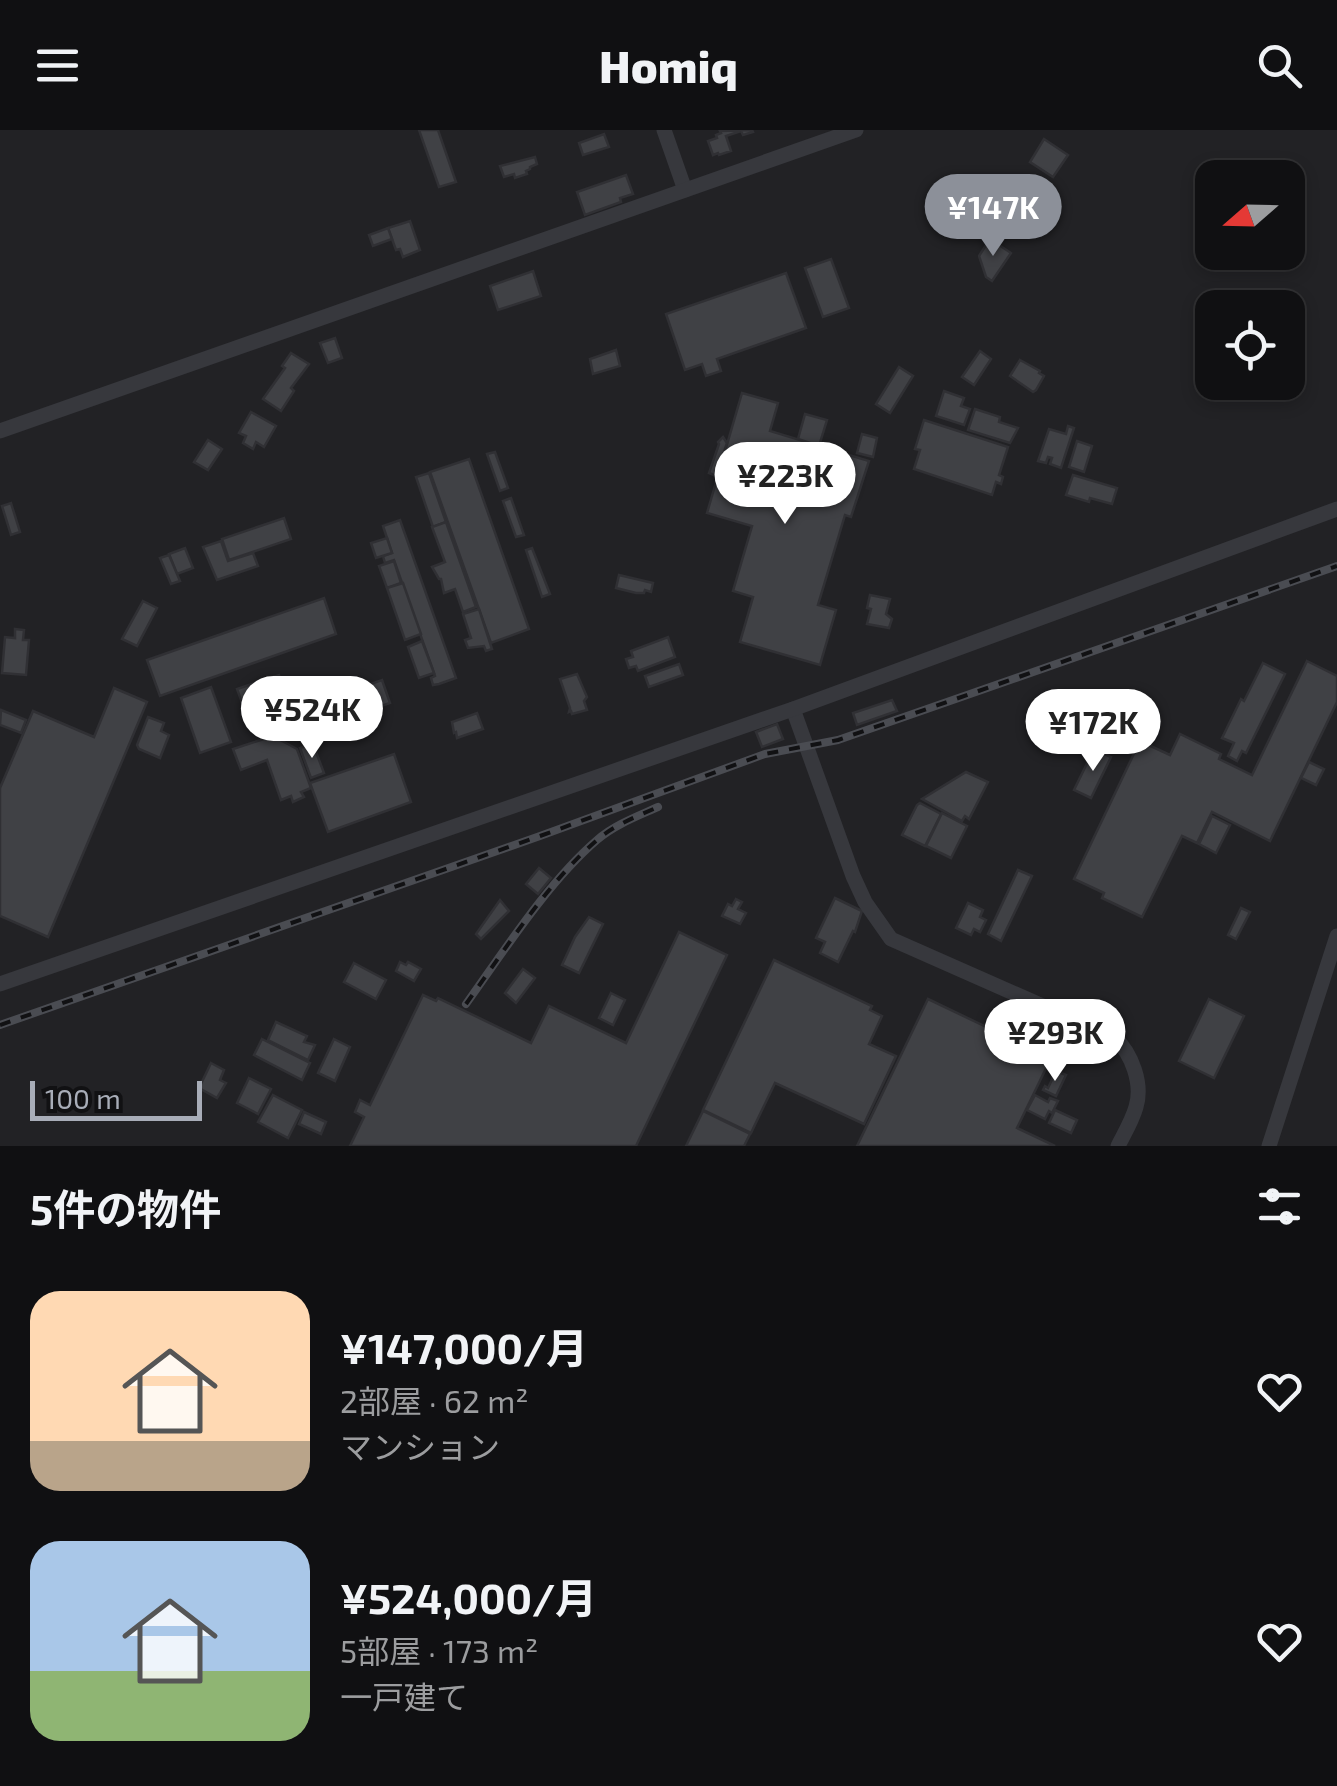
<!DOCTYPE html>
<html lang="ja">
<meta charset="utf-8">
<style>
:root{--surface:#101012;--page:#19191b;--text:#f1f3f6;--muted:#9c9d9f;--line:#303032;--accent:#8c9099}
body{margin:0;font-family:"Exo 2","Noto Sans JP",sans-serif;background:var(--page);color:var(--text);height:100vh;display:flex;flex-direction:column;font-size:38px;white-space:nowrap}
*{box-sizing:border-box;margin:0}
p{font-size:32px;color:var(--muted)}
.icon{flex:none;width:55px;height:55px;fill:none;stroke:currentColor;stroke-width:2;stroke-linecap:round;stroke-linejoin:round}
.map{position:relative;height:1016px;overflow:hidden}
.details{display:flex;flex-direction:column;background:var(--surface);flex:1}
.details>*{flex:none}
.needle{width:65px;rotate:250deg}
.tools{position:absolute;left:1195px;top:30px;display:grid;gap:20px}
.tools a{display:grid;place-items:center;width:110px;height:110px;border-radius:20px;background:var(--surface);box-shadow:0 5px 15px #0003,0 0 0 2px var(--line);font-size:50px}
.scale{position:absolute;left:30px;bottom:25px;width:172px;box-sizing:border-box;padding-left:10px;border:5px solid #a8adb8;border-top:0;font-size:28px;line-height:35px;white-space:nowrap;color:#a8adb8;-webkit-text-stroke:8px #111113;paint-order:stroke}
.price{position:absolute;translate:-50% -85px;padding:0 22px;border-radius:35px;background:#fff;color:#222;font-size:32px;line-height:65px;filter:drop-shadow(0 2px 5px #0008)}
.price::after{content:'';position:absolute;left:50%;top:60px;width:30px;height:22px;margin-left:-15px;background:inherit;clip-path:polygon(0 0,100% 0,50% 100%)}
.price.selected{background:var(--accent);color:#fff}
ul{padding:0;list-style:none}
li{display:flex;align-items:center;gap:30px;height:250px;padding:0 30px}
li span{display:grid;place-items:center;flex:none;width:280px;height:200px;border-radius:30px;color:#555}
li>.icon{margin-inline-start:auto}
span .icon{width:120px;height:120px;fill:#fffc;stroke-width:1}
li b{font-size:42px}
h2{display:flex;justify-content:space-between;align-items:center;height:120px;padding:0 30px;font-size:42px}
header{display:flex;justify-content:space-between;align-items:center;height:130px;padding:0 30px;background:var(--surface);font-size:45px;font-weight:800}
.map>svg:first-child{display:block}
.built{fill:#222225;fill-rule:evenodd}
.building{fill:#404145;stroke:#303034;stroke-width:2.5}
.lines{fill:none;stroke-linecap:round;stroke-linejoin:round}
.minor{stroke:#37383d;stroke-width:15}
.rail-casing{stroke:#4a4c52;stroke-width:8}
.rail{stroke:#111113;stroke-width:4;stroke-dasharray:11;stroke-linecap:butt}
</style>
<header><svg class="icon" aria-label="menu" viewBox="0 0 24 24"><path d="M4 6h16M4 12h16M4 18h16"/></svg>Homiq<svg class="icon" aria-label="search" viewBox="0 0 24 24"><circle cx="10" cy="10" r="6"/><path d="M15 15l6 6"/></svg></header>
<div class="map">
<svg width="1337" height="1016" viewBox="0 0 1337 1016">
<rect width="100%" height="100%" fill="#161618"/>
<path class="built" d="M0,0H1337V1016H0ZM1212,48H1288V122H1212ZM1212,178H1288V252H1212Z"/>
<g class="building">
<path d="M419,0H438L456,52L439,57Z"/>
<path d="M752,0L753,2L743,5L741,1L726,6L731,21L719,25L718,23L713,25L708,11L717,8L716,5L721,3L720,1Z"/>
<path d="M604,4L609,17L583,25L579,13Z"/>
<path d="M1044,9L1068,25L1053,47L1030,32Z"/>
<path d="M535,27L537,34L530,37V39L526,41L527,44L515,48L514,44L504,47L500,36Z"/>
<path d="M626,45L633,64L620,68L621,72L585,85L577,62Z"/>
<path d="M410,91L420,120L403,127L400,119L396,120L388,98Z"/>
<path d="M388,98L392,109L373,116L369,105Z"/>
<path d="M990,109L1011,123L992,151L986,147L979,126Z"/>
<path d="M831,129L849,178L823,187L805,138Z"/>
<path d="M533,141L541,166L498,180L490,156Z"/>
<path d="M786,143L806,198L717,229L721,241L706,246L702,234L685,240L666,184Z"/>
<path d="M335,208L342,228L328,233L320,213Z"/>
<path d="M616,220L620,236L593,244L590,229Z"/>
<path d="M980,221L991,229L974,255L962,247Z"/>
<path d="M291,223L309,234L291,258L294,261L281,281L263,269L285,238L282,236Z"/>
<path d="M1020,230L1040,241L1039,243L1044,246L1036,260L1033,262L1010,246Z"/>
<path d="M899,237L913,246L890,283L876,274Z"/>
<path d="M944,261L964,268L961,276L970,279L964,295L936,286Z"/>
<path d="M742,263L778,273L770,301L869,331L851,387L845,385L818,475L836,480L820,535L740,512L753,467L733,461L752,396L707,383Z"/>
<path d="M975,279L1000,287L999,292L1018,298L1010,313L968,300Z"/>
<path d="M251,282L276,296L264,317L256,312L253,319L243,313L246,306L239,303Z"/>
<path d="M805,284L827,290L819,316L798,309Z"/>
<path d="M924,290L1008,317L999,345L1003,347L1001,354L996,352L992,365L914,339L920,320L915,319Z"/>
<path d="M1068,296L1074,298L1061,338L1050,334L1052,328L1048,327L1046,333L1038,331L1049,299L1066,304Z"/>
<path d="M862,304L877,308L873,327L857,323Z"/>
<path d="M723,307L727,313L716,346L709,343L719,314L718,312Z"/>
<path d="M208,310L222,319L208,340L194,332Z"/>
<path d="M1077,311L1092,316L1084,342L1069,337Z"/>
<path d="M495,322L508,358L500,361L487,324Z"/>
<path d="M469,329L529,499L491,513L430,342Z"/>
<path d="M429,343L446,392L433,397L416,347Z"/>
<path d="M1073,345L1117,358L1112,374L1090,368L1089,372L1066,365Z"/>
<path d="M511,368L524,405L516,407L503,371Z"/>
<path d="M11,373L20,402L11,405L2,376Z"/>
<path d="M284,388L291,409L229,430L222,409Z"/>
<path d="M400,390L456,548L439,554L433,555L431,548L435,546L394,430L385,433L383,426L392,423L383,396Z"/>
<path d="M446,392L476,477L463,482L455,459L444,463L441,449H439L432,437L445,432L432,397Z"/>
<path d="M387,408L392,423L376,428L371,413Z"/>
<path d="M221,411L228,431L253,423L258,436L217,450L203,417Z"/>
<path d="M185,418L193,438L177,444L169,424Z"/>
<path d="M532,418L550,464L542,467L526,420Z"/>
<path d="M169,425L180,451L171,454L160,428Z"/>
<path d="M394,431L401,453L387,458L379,436Z"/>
<path d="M619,445L653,453L651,462L645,460L644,463H636L616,458Z"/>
<path d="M403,453L421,504L405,510L387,458Z"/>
<path d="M870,465L890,469L886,484L892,489L889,498L867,494L871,479L867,478Z"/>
<path d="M324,468L336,504L160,566L147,530Z"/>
<path d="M143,471L157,478L137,516L122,509Z"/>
<path d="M479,479L492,519L486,521L484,516L468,518L465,510L471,508L463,484Z"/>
<path d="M15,499L24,500L23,510H29L26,545L2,543L5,507L15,508Z"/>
<path d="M668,507L675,527L638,541L636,536L629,538L626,529L633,527L631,521Z"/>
<path d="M422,511L434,543L419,548L408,517Z"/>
<path d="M1307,531L1337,546V572L1270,711L1212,682L1197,713L1182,706L1142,787L1102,768L1104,763L1074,749L1140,611L1170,625L1180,604L1221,624L1219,629L1252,645Z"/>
<path d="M1263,533L1285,544L1246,623L1242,621L1237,631L1228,626L1234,613L1222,608L1241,569L1244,571Z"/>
<path d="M679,534L683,545L649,557L645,546Z"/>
<path d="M577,544L587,567L584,571L587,580L572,584L571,581L569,582L570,578L560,549Z"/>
<path d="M279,545L292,583L251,597L237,559Z"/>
<path d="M382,550L390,573L329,594L321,571Z"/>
<path d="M211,557L231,612L200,623L181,568Z"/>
<path d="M114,558L147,572L48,807L0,786V658L33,581L94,607Z"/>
<path d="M892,570L897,581L857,595L853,583Z"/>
<path d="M1,580L26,590L21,603L0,595Z"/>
<path d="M477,583L483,599L457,608L456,602L454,603L452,592Z"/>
<path d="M148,587L164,593L161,601L169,605L160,628L139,619L137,615Z"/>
<path d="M777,594L783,609L762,617L756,602Z"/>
<path d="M273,606L297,619L311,658L301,662L304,667L293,672L291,666L281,670L267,630L241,640L233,619Z"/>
<path d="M313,614L324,643L311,648L300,618Z"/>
<path d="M1094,619L1111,627L1091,668L1074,660Z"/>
<path d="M394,624L411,672L328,702L310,653Z"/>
<path d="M1309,632L1324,639L1316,655L1301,648Z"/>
<path d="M966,642L988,652L969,689L965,686L962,691L922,669Z"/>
<path d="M920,673L941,684L925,716L902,705L917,675Z"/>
<path d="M942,683L967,696L951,728L926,716Z"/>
<path d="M1212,686L1230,695L1216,723L1199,714Z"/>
<path d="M539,738L551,748L538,764L526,754Z"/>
<path d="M1018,740L1032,746L1001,811L988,804Z"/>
<path d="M835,768L862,781L855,802L853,801L838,832L820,823L825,812L816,808Z"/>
<path d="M736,769L742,772L738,779L746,783L740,794L722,786L728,774L732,776Z"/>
<path d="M500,770L509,781L481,809L476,804Z"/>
<path d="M968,773L983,780L980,787L986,790L980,802L974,799L971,805L956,798Z"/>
<path d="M1241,778L1250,782L1236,809L1228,805Z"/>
<path d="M589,787L603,794L579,843L562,835L575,807Z"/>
<path d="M679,802L727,825L636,1016H350L364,987L355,982L360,970L370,975L423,865L436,871L438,868L531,913L549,876L626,913Z"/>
<path d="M774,830L872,876L870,880L882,886L869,914L896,926L864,994L775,953L751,1003L703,980Z"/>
<path d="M400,832L406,835L408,832L421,839L414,851L396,841Z"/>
<path d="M354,833L386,850L376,869L344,852Z"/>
<path d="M523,839L535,848L516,873L505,863Z"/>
<path d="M611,863L625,870L613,895L599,888Z"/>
<path d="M928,869L1051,928L1017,998L1055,1016H857Z"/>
<path d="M1209,869L1244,886L1214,948L1179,931Z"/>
<path d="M276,892L307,906L304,912L315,915L308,930L268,910Z"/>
<path d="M262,909L310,933L302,950L254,925Z"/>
<path d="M334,909L350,917L335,951L318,943Z"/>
<path d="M211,933L224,940L220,950L226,953L217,968L199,958Z"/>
<path d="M1056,941L1066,945L1056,966L1043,960L1045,956L1048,958Z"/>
<path d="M249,948L271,959L258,984L237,973Z"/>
<path d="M273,965L302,980L288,1008L258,992Z"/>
<path d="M1035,965L1048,972L1050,968L1058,971L1052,983L1049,981L1045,989L1027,980Z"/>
<path d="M1055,980L1077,990L1071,1003L1049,993Z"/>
<path d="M703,981L750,1004L744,1016H686Z"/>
<path d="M304,982L326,992L321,1004L299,994Z"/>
</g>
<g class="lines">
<g class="minor">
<path d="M664,0L685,60"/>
<path d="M0,301L856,0"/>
<path d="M793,579L853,746L865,772L891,809L1115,908C1132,924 1143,954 1136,977C1132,991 1124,1004 1118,1016"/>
<path d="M0,854L793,579L1337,379"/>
<path d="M1269,1016L1337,806"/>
</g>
<g class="rail-casing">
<g id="rail">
<path d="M466,874C504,821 548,752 597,710C614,695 638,686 658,677"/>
<path d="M0,895L540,706L765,624L838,610L1337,436"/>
</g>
</g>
<use href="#rail" class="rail"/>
</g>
</svg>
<div class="tools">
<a><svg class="needle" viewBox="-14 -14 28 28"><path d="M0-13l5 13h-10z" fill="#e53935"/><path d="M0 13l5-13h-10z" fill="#9c9d9f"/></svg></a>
<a><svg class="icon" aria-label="locate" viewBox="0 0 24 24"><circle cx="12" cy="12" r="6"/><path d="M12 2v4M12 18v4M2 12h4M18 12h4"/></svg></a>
</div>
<div class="scale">100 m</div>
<b class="price selected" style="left:993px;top:129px">¥147K</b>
<b class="price" style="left:785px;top:397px">¥223K</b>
<b class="price" style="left:312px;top:631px">¥524K</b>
<b class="price" style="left:1093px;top:644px">¥172K</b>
<b class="price" style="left:1055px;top:954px">¥293K</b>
</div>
<section class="details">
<h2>5件の物件<svg class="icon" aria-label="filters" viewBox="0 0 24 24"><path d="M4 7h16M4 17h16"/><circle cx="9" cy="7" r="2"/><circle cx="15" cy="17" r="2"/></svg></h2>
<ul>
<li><span style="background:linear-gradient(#ffd9b3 75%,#b9a48a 0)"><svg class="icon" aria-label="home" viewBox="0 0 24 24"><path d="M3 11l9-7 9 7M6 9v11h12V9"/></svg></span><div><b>¥147,000/月</b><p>2部屋 · 62 m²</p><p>マンション</p></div><svg class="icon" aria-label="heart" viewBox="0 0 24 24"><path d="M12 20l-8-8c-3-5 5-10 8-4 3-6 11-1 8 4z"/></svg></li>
<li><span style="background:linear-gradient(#a9c7e8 65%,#8fb573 0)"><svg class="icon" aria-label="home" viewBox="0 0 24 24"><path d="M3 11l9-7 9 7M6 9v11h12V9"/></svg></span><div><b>¥524,000/月</b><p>5部屋 · 173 m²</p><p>一戸建て</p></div><svg class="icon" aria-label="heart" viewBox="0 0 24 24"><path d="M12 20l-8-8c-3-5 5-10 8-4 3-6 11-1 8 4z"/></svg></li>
</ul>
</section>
